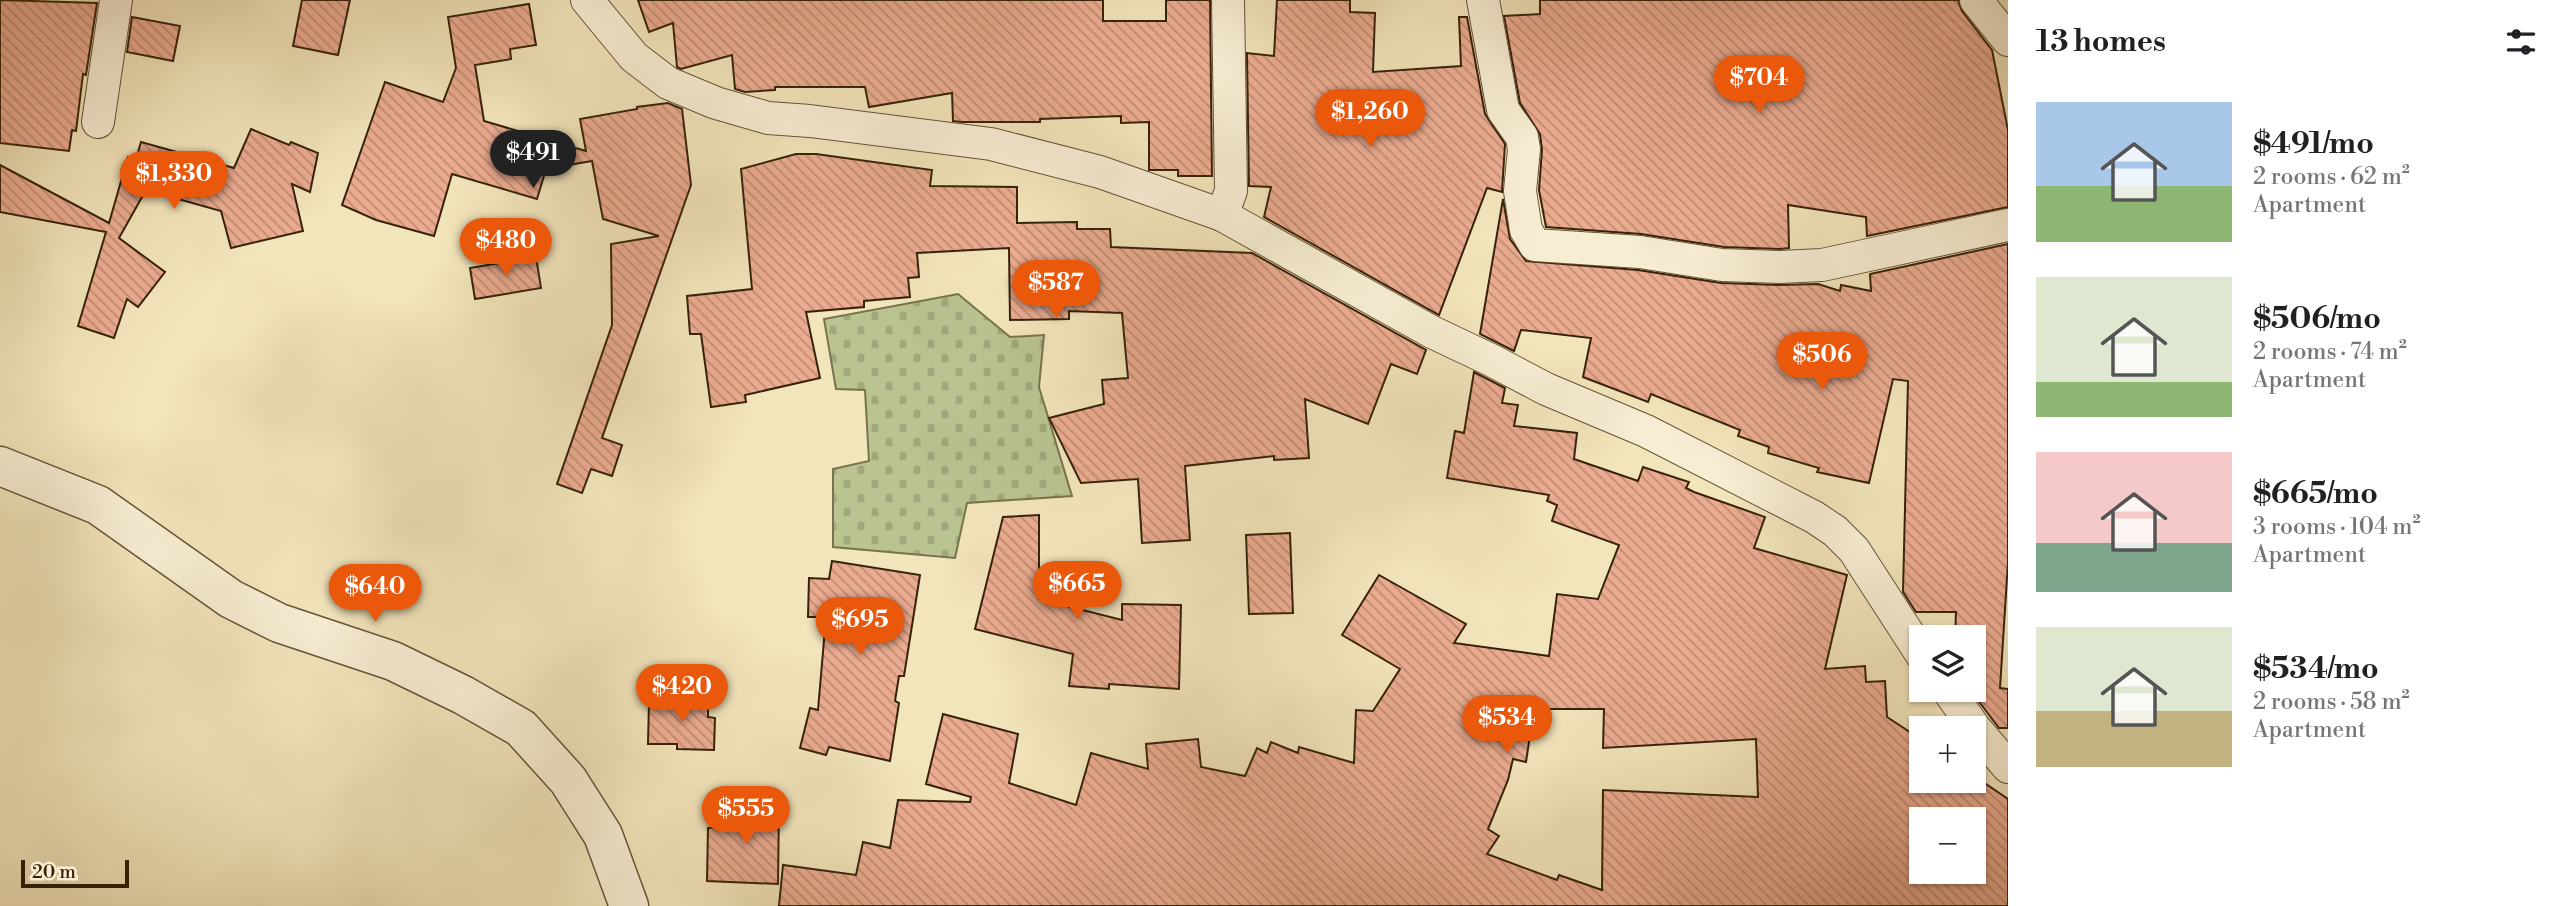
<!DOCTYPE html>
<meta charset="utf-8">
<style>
:root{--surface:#fff;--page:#f6f6f6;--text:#202124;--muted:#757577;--accent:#ea580c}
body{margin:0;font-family:"Libre Bodoni",serif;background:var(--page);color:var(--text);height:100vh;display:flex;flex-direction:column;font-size:26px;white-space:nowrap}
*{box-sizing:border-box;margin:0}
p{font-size:23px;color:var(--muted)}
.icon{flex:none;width:38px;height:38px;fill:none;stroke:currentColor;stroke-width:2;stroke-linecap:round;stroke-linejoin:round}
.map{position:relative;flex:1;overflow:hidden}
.side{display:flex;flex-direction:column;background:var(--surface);width:560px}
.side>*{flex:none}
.controls{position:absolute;left:1909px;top:625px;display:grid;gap:14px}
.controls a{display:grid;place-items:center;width:77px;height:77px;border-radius:0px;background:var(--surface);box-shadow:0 2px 5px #0004;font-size:35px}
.scale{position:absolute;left:21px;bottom:18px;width:108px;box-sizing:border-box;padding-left:7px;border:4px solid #372208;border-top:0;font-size:19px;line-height:24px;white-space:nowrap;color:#372208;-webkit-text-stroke:5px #f7edd3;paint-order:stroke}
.price{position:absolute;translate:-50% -60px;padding:0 16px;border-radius:24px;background:var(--accent);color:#fff;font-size:23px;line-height:46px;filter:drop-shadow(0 2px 4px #0008)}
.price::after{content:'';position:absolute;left:50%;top:42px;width:21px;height:16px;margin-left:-10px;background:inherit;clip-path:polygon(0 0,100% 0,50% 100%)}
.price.selected{background:#222;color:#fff}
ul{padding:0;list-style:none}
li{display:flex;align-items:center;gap:21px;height:175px;padding:0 28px}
li span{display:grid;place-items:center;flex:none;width:196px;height:140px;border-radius:0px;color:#555}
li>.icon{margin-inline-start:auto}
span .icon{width:84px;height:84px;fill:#fffc;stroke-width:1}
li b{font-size:30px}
h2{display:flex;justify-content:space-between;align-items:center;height:84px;padding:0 28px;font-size:30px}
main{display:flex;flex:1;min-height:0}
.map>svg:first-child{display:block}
.cemetery{fill:url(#cemetery-stones);stroke:#78734c;stroke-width:2}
.building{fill:url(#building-back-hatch);stroke:#372208;stroke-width:2;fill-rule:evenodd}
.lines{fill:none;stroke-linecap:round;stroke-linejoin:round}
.minor-casing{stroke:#665235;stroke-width:34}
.tertiary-casing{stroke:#665235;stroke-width:41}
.minor{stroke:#f7edd3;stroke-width:32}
.tertiary{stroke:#f7edd3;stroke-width:38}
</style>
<main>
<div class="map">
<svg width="2008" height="906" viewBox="0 0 2008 906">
<defs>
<pattern id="cemetery-stones" width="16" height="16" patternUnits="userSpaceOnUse" patternTransform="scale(1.75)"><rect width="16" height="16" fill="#b9c491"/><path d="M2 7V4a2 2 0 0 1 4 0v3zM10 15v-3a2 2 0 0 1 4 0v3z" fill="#a0a87c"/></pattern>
<pattern id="building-back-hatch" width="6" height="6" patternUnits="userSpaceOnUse" patternTransform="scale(1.75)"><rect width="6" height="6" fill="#ebab90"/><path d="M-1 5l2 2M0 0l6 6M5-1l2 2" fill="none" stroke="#bf8b74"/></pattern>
</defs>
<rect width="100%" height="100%" fill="#f2e4bb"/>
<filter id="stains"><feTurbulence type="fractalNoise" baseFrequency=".00286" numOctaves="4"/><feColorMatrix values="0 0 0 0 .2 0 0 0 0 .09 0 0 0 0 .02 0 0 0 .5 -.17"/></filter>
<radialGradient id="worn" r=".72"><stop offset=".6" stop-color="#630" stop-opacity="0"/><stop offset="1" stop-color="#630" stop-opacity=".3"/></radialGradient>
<path class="cemetery" d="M958,294L1010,337L1044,335L1039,387L1072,496L967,503L955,558L833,547V469L869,461L865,390L836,389L824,319Z"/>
<g class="building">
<path d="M0,0L97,3L86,75L83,74L76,131L72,130L69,151L0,143Z"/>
<path d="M302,0H350L338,55L293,46Z"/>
<path d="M638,0H1103V21H1166V0H1210L1212,176H1178V170H1149V122L1121,123V116L1040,119V122H962L953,121L952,93L869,107L865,87H775V90L745,92L735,89L732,55L681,69L677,67L673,23L649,32Z"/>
<path d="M1277,0H1350V12L1375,13L1373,72L1461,66L1459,17H1467L1485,114L1505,144L1502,192L1487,188L1439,315L1264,217L1271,187L1249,186L1247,53L1274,56Z"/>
<path d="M1540,0H1958L1962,11L1992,50L2008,130V207L1867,236L1866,217L1788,205L1789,248L1780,249L1724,247L1641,234L1546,227L1539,190L1542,150L1540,134L1520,103L1504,16L1540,14Z"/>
<path d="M529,4L536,45L510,49L511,59L475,65L484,121L586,151L580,119L637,109V107L668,103L682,109L691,185L602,438L622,445L612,476L591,469L582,493L557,484L612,325L611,244L659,236L603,219L592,161L546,169L537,199L452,174L434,236L376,220L342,205L385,82L443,102L456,68L448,17Z"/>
<path d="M132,17L180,26L173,61L127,52Z"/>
<path d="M251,129L289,145L291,142L318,153L310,192L292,184L303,231L231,248L221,211L146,190L119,238L165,272L138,307L127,299L114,338L78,326L106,232L0,212V165L109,223L128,157L136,159L141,142L234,168Z"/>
<path d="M796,154H816L932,170L930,186L1017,187V223L1077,222V229H1110L1111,247L1252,253L1426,350L1417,374L1391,364L1368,424L1305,399L1309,458L1274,460V456L1185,466L1190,540L1142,543L1138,479L1081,483L1049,418L1104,404L1102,380L1128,378L1122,313L1069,311V319L1010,320L1009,248L917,253L919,277L908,278L910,297L864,301V307L806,312L820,378L745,395L746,402L711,407L701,334H690L687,296L752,289L741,169Z"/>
<path d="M1503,199L1510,239L1526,261L1638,270L1721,283L1779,285L1818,284L1840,291L1841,285L1871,291L1870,274L2008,244V562L2000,688L2008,689V728H1999L1974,695V637H1955L1956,612H1916L1903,592L1908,381L1893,379L1869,483L1817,472L1819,468L1768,453L1769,447L1738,436L1740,430L1651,394L1648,402L1583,377L1591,338L1521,330L1514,351L1480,334Z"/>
<path d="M536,257L541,288L475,299L470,268Z"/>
<path d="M1474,372L1505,388L1502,403L1518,405L1514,426L1577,433L1574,459L1638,481L1643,467L1689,482L1686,488L1694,492L1765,517L1754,548L1847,575L1825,669L1865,666L1866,682L1885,681L1887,717L1922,740V780H1974V776L2008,799V906H779L783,865L856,875L863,842L890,848L898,800L970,802L971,797L926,784L943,714L1018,734L1009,783L1076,805L1091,753L1148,769L1146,744L1198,739L1201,767L1245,776L1257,748L1267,753L1271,742L1298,753L1299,747L1354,763L1356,710L1373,711L1400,669L1342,635L1379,575L1466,624L1454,643L1549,656L1557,594L1598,599L1619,545L1552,521L1557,505L1547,501L1549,495L1447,478L1455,431L1464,433ZM1534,709H1604L1603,748L1756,739L1758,797L1603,790L1602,890L1559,875L1557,880L1487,854L1499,836L1488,829L1508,780L1513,759L1526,762ZM1922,819H1974V872H1922Z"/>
<path d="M1039,515V599L1122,620V604L1181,605L1179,689L1109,684V689L1069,686L1073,654L975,629L1003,517Z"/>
<path d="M1290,533L1293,613L1249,614L1246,535Z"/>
<path d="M832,561L920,575L904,676H899L895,701L899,703L890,761L829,747L826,755L800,748L810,708L818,710L826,617H808L809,578L829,579Z"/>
<path d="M678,698H708V717L715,718L714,750L677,749V744H648L649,701L678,702Z"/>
<path d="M779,803L778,884L707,881L708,828L727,827V805Z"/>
</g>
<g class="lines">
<g class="minor-casing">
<g id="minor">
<path d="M587,0L634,57L668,83L716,103L768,118L810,121L991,144L1100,172L1222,215L1432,332L1491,360L1546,389L1646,431L1814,517L1835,531L1854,550L1922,655"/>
<path d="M1483,0L1503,110L1522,137L1524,149L1520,191L1526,230L1535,245L1640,252L1722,265L1780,267L1822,265L2008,225"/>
<path d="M1976,0L2008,40"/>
<path d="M98,122L116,0"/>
<path d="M1222,215L1231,191L1228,0"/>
<path d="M1948,690L1974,727L2008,767"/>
</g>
</g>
<g class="tertiary-casing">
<path id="tertiary" d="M0,466L98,505L231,599L279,623L393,661L463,695L521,728L568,780L603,835L629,906"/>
</g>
<use href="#minor" class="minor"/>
<use href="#tertiary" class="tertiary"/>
</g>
<rect width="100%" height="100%" filter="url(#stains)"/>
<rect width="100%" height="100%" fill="url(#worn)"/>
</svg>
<div class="controls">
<a><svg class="icon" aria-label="layers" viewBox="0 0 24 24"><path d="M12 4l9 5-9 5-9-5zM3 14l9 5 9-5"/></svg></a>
<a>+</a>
<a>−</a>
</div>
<div class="scale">20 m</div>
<b class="price" style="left:1759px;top:115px">$704</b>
<b class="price" style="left:1370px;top:149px">$1,260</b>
<b class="price selected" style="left:533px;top:190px">$491</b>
<b class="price" style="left:174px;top:211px">$1,330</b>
<b class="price" style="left:506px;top:278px">$480</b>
<b class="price" style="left:1056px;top:320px">$587</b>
<b class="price" style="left:1822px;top:392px">$506</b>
<b class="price" style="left:1077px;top:621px">$665</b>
<b class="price" style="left:375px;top:624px">$640</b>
<b class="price" style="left:860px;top:657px">$695</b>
<b class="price" style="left:682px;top:724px">$420</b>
<b class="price" style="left:1507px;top:755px">$534</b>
<b class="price" style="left:746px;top:846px">$555</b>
</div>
<section class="side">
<h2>13 homes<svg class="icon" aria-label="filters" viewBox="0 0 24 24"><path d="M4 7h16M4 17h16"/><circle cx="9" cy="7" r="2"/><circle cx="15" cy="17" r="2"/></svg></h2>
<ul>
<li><span style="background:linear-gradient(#a9c7e8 60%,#8fb573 0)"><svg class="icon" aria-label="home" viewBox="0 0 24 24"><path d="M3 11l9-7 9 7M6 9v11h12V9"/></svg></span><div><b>$491/mo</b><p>2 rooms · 62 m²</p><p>Apartment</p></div></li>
<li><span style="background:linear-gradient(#dfe7d0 75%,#8fb573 0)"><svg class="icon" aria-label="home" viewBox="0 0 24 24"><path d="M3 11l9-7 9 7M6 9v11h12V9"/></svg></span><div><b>$506/mo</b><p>2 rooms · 74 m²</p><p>Apartment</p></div></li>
<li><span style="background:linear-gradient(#f6c9c9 65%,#7fa58c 0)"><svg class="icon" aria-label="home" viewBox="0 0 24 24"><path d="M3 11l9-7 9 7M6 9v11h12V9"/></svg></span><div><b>$665/mo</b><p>3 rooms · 104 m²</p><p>Apartment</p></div></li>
<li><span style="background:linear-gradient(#dfe7d0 60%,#c2b280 0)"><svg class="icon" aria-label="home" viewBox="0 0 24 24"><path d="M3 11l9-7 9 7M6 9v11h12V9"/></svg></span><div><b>$534/mo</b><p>2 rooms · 58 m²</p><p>Apartment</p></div></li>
</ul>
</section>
</main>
